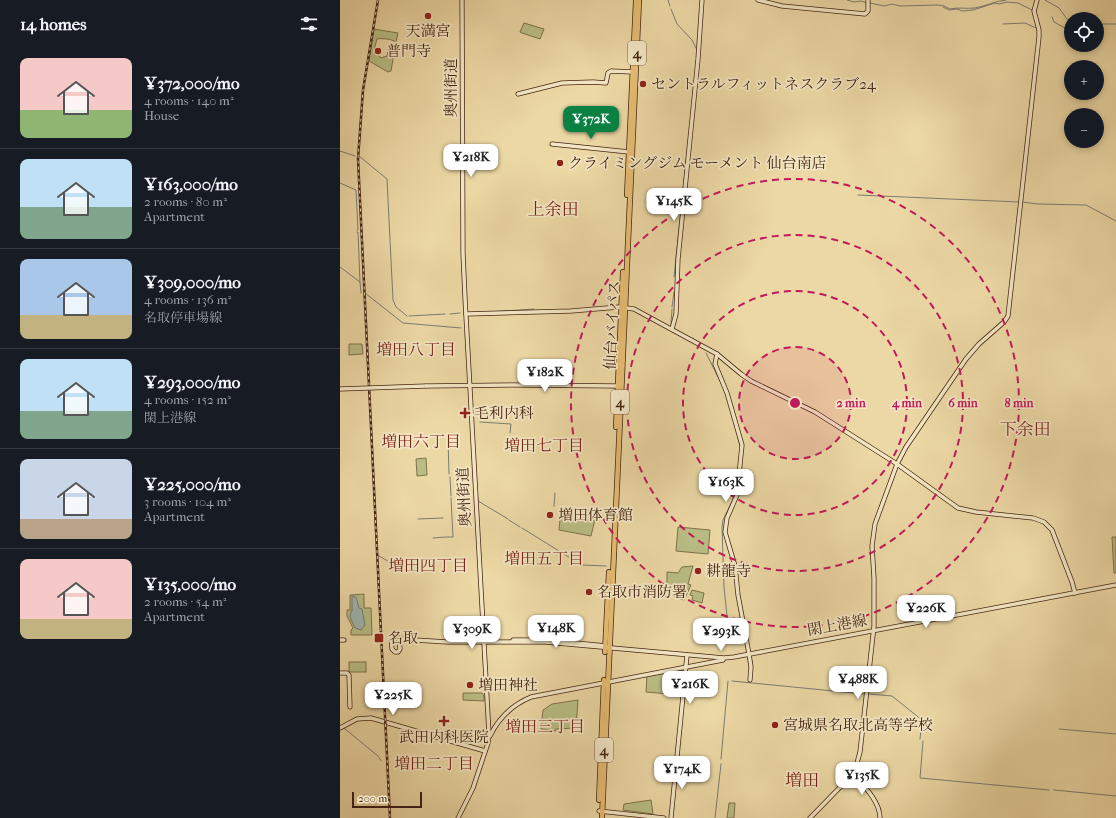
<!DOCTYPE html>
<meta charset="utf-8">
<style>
:root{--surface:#171b24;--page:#20242c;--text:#f1f3f6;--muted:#9ea1a6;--line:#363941;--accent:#0b8043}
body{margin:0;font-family:"IM FELL French Canon","Noto Serif JP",serif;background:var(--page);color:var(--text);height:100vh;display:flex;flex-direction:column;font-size:15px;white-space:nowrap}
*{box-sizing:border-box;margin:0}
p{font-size:13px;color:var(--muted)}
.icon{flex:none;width:22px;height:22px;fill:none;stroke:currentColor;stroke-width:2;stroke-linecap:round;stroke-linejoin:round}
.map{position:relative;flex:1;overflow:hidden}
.details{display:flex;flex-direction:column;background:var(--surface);width:340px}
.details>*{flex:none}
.tools{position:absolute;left:724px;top:12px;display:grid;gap:8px}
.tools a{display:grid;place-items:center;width:40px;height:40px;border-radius:50%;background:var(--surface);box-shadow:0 2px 6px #0003;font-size:20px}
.scale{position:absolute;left:12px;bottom:10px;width:70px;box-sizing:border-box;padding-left:4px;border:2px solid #452413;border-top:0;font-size:11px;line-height:14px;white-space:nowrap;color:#452413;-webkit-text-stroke:3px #f3e6c4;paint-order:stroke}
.price{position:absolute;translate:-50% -34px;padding:0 9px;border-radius:8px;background:#fff;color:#222;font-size:13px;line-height:26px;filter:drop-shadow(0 1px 2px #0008)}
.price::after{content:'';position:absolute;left:50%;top:24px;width:12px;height:9px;margin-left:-6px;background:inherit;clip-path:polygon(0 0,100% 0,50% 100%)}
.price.current{background:var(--accent);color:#fff}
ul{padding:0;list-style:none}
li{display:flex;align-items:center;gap:12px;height:100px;padding:0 20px}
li+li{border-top:1px solid var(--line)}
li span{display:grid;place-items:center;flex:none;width:112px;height:80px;border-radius:8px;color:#555}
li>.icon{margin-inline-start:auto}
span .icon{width:48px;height:48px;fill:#fffc;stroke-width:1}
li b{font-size:17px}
h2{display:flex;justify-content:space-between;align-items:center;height:48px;padding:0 20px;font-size:17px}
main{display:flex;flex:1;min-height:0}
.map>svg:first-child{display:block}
.green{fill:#b9be85;stroke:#7f714c}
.water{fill:#9fb6b3;stroke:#7b7c73}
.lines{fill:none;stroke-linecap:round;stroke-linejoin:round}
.stream{stroke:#7b7c73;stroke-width:1}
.secondary-casing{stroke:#452413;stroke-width:5}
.highway-casing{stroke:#452413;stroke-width:6}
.secondary{stroke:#f3e6c4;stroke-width:3.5}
.highway{stroke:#e6bc72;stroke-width:4.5}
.rail-casing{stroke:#452413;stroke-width:2.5}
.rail{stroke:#f3e6c4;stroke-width:1;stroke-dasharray:3;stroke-linecap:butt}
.secondary-bridge-casing{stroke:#452413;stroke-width:5;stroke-linecap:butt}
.secondary-bridge{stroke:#f3e6c4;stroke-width:3.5}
.ring{fill:none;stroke:#c2185b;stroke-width:2;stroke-dasharray:7 5}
.poi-dot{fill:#8f2418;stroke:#f3e6c4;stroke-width:1.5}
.labels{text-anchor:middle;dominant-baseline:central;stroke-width:3.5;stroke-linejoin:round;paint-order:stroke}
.shield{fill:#f3e6c4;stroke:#795e48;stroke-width:1}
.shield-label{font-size:14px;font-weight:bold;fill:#452413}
.poi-label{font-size:15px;fill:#452413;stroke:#f3e6c4;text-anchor:start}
.street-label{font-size:15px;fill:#452413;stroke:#f3e6c4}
.neighbourhood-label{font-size:16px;fill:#7a1f14;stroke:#f3e6c4}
.quarter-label{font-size:17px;fill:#7a1f14;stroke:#f3e6c4}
.centre{fill:#c2185b;stroke:#f3e6c4;stroke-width:2}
.ring-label{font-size:12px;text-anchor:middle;font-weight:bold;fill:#c2185b;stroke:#f3e6c4;stroke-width:3.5;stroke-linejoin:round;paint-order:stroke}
</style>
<main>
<section class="details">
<h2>14 homes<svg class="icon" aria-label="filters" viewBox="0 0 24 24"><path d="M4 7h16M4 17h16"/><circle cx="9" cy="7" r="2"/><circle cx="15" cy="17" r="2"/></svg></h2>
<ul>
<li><span style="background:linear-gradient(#f6c9c9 65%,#8fb573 0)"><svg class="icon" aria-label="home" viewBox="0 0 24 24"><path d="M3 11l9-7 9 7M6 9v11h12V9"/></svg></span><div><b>¥372,000/mo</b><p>4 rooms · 140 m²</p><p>House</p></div></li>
<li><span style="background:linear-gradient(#bfe0f5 60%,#7fa58c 0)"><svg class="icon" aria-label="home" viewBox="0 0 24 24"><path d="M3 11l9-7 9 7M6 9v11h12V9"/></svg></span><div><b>¥163,000/mo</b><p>2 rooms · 80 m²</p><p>Apartment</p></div></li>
<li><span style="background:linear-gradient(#a9c7e8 70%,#c2b280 0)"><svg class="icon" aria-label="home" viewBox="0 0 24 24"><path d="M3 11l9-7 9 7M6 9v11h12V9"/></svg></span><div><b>¥309,000/mo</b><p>4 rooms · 136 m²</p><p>名取停車場線</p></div></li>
<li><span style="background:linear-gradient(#bfe0f5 65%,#7fa58c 0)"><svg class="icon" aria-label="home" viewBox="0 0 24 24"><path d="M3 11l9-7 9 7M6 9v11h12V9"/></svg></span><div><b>¥293,000/mo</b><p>4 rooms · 152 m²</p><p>閖上港線</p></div></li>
<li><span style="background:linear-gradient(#c9d6e8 75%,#b9a48a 0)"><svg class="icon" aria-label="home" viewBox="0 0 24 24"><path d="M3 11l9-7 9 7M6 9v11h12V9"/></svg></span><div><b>¥225,000/mo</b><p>3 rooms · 104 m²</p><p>Apartment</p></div></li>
<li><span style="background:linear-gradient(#f6c9c9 75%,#c2b280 0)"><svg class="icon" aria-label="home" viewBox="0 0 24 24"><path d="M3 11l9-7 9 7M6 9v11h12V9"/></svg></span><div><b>¥135,000/mo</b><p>2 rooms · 54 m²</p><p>Apartment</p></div></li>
</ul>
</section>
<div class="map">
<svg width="776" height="818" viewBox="0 0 776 818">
<rect width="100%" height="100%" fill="#ecd8a5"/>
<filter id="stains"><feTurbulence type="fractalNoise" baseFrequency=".005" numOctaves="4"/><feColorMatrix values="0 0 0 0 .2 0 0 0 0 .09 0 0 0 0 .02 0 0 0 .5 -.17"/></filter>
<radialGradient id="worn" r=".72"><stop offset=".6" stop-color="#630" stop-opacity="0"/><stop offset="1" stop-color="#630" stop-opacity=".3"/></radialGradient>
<g class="green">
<path d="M184,23L204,29L200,39L182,33L180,32Z"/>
<path d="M34,29L58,33L56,42C51,39 43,38 37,39C34,50 33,50 41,58L47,56L49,46L55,47L51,71L48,72L29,61Z"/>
<path d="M9,344H22L23,354L9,355Z"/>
<path d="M86,458L87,475L77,476L76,459Z"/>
<path d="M221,508L257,511L251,536L219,530Z"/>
<path d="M338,527L370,530L368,554L336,551Z"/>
<path d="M772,537H776V573H774Z"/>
<path d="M353,566L348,584L351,585L344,600L327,594V572L338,573L342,567Z"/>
<path d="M352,590L364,593L362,603L352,600L353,596L350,595Z"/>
<path d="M24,594V608H31L32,635H11V630L13,628L7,616V610H10V595Z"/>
<rect x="9" y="662" width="17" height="10"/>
<path d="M340,670L343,671L340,695L306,692L307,675Z"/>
<path d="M123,693H142L144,696V701L123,700Z"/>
<path d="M238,700L236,728L216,729V731L201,729L203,710L212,704Z"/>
<path d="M323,757L335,759L333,775L332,774V772H326L322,763Z"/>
<path d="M311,800L313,814L283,810L284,804Z"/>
<path d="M389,803H395L394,818H387Z"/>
</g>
<path class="water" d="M12,596L16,597L19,608L22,609L25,625L21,630L15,628L10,617L11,611H12Z"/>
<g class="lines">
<g class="stream">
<path d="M328,0L330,6"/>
<path d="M507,0L514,2L521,1L527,3"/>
<path d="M705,0L719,8L727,19L731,21"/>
<path d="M530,3L544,6L552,4L560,6L598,5L604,6L610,9C618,7 626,9 635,8C646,6 655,1 666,0"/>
<path d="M603,7L609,10L617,9L622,11L633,10L655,3L659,4L667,2L678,3L692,10"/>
<path d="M331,9L337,24L352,40L357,50"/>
<path d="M712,17L714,22L727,29"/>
<path d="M663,24L685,23L696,28"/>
<path d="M757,24H776"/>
<path d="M0,151L15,156"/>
<path d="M19,156L47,179L53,300L56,307L67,316"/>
<path d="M0,183L16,190L18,230H17"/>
<path d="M518,195L679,202"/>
<path d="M682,202L698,204L746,205L776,221"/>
<path d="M17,232H18L20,282"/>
<path d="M0,267L20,282L21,293"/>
<path d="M334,277L348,142"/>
<path d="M25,293L63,323L121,328"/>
<path d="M332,307L334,292"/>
<path d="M149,312L194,309"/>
<path d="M110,314L120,313"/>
<path d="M69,316L105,314"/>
<path d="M331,323L332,309"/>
<path d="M366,353L380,381"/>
<path d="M140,422L171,424L170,433"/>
<path d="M394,422L400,446"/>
<path d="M108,438L109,474"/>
<path d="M110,477L111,496"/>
<path d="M138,501L168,519"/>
<path d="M214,506L215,493"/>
<path d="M78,519L103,518"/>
<path d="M169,520L180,527"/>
<path d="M182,528L240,564"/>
<path d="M107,537H113L111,498"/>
<path d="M93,538L106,537"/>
<path d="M39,556L60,568"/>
<path d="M242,565L266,566"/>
<path d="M389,635L384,587L382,527L383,520L393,499L398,469"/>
<path d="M392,681L524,694"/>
<path d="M529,694L552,696L582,720L580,739"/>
<path d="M4,728L38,756L41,761"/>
<path d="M719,729L776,734"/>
<path d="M583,741L580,778L709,790"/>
<path d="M381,759L388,681"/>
<path d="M714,790L776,796"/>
<path d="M375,818L381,764"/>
</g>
<g class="secondary-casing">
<g id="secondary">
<path d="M418,0L442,6L525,14L528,11V0"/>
<path d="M178,94L222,83L253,82L266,83L268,73L271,71L293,72"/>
<path d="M212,144L289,152"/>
<path d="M126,314L231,311L279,307L294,309L377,354L401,374L411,381L475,412L557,464L618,508L636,512L693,518L704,522L712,530L732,582L735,593"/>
<path d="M332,329L336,314L338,259L358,59L362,0"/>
<path d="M377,354L375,364L387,393L402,445L397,495L387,518L385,532L395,566L398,595L409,654L411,667L410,680"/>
<path d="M86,386L175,385L279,386"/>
<path d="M54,636H57L59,639L60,649L58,652H55L52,649L51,639Z"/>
<path d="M59,639L107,642H205L384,658L394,657L776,585"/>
<path d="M0,640H4"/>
<path d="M173,640H206L266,646"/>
<path d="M0,673H7L9,675L10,707"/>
<path d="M0,728L17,719L31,718L145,751"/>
<path d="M150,736C159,717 172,705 191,697L383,660"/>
<path d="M512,773C523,785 540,801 540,818"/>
<path d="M259,811L324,818"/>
<path d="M118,818L133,788L148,743L149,734L125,298L123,253L122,0"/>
<path d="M331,818L347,655"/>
<path d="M470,818L509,778L517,763L520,752L534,626V578L532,546L535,524L557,464L566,447L626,359L639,344L664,322L668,316L699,37V30L694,11L697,0"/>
</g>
</g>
<g class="highway-casing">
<g id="highway">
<path d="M287,195L296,1"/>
<path d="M276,427L283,272"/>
<path d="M265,652L269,572"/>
<path d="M259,800L264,680"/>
<path d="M262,818L299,0"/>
</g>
</g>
<use href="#secondary" class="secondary"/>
<use href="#highway" class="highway"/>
<g class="rail-casing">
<path id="rail" d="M38,0L23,90L18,159L50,818"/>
</g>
<use href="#rail" class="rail"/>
<g class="secondary-bridge-casing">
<path id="secondary-bridge" d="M0,389L86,386"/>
</g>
<use href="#secondary-bridge" class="secondary-bridge"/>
</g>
<circle cx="455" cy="403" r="56" fill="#c2185b" fill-opacity=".12"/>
<g class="ring">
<circle cx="455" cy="403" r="56"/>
<circle cx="455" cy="403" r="112"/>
<circle cx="455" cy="403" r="168"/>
<circle cx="455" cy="403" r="224"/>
</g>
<g class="poi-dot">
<circle cx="88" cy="16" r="4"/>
<circle cx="38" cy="51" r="4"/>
<circle cx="303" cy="84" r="4"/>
<circle cx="220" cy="163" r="4"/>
<path d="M123 407h4v4h4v4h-4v4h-4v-4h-4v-4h4z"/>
<circle cx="210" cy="515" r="4"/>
<circle cx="358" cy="571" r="4"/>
<circle cx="249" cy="592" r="4"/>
<rect x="34" y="633" width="10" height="10" rx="2"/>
<circle cx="130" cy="685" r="4"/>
<path d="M102 715h4v4h4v4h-4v4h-4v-4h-4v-4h4z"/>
<circle cx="435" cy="725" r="4"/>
</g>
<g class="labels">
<g class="shield">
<rect x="288" y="41" width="18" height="24" rx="3"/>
<rect x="271" y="390" width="18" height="24" rx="3"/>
<rect x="255" y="738" width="18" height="24" rx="3"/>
</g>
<g class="shield-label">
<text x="297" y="53">4</text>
<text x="280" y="402">4</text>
<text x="264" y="750">4</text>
</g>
<g class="poi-label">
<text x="88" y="31" text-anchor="middle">天満宮</text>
<text x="46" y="51">普門寺</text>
<text x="311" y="84">セントラルフィットネスクラブ24</text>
<text x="228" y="163">クライミングジム モーメント 仙台南店</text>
<text x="134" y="413">毛利内科</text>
<text x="218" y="515">増田体育館</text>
<text x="366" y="571">耕龍寺</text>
<text x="257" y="592">名取市消防署</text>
<text x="48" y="638">名取</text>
<text x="138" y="685">増田神社</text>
<text x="443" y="725">宮城県名取北高等学校</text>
<text x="104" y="737" text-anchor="middle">武田内科医院</text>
</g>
<g class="street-label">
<text transform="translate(111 88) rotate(-90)">奥州街道</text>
<text transform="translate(272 325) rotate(-87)">仙台バイパス</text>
<text transform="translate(124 497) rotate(-93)">奥州街道</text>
<text transform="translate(497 625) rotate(-10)">閖上港線</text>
</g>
<g class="neighbourhood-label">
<text x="76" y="349">増田八丁目</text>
<text x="81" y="441">増田六丁目</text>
<text x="204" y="445">増田七丁目</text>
<text x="204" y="558">増田五丁目</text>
<text x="88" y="565">増田四丁目</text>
<text x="205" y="726">増田三丁目</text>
<text x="94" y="763">増田二丁目</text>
</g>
<g class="quarter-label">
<text x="213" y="209">上余田</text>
<text x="685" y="429">下余田</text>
<text x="462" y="780">増田</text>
</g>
</g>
<circle cx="455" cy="403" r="6" class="centre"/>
<g class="ring-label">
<text x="511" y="407">2 min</text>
<text x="567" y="407">4 min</text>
<text x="623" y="407">6 min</text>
<text x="679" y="407">8 min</text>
</g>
<rect width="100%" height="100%" filter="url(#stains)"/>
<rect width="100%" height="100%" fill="url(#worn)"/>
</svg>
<div class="tools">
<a><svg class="icon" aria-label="locate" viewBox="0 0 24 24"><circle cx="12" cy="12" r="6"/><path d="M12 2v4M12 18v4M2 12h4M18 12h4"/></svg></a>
<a>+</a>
<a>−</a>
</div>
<div class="scale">200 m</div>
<b class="price current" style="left:251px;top:140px">¥372K</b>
<b class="price" style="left:131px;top:178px">¥218K</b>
<b class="price" style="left:334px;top:222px">¥145K</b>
<b class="price" style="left:205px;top:393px">¥182K</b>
<b class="price" style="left:386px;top:503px">¥163K</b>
<b class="price" style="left:586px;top:629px">¥226K</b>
<b class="price" style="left:216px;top:649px">¥148K</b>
<b class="price" style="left:132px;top:650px">¥309K</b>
<b class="price" style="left:381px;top:652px">¥293K</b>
<b class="price" style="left:518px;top:700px">¥488K</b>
<b class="price" style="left:350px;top:705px">¥216K</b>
<b class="price" style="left:53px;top:716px">¥225K</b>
<b class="price" style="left:342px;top:790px">¥174K</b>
<b class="price" style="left:522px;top:796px">¥135K</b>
</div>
</main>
